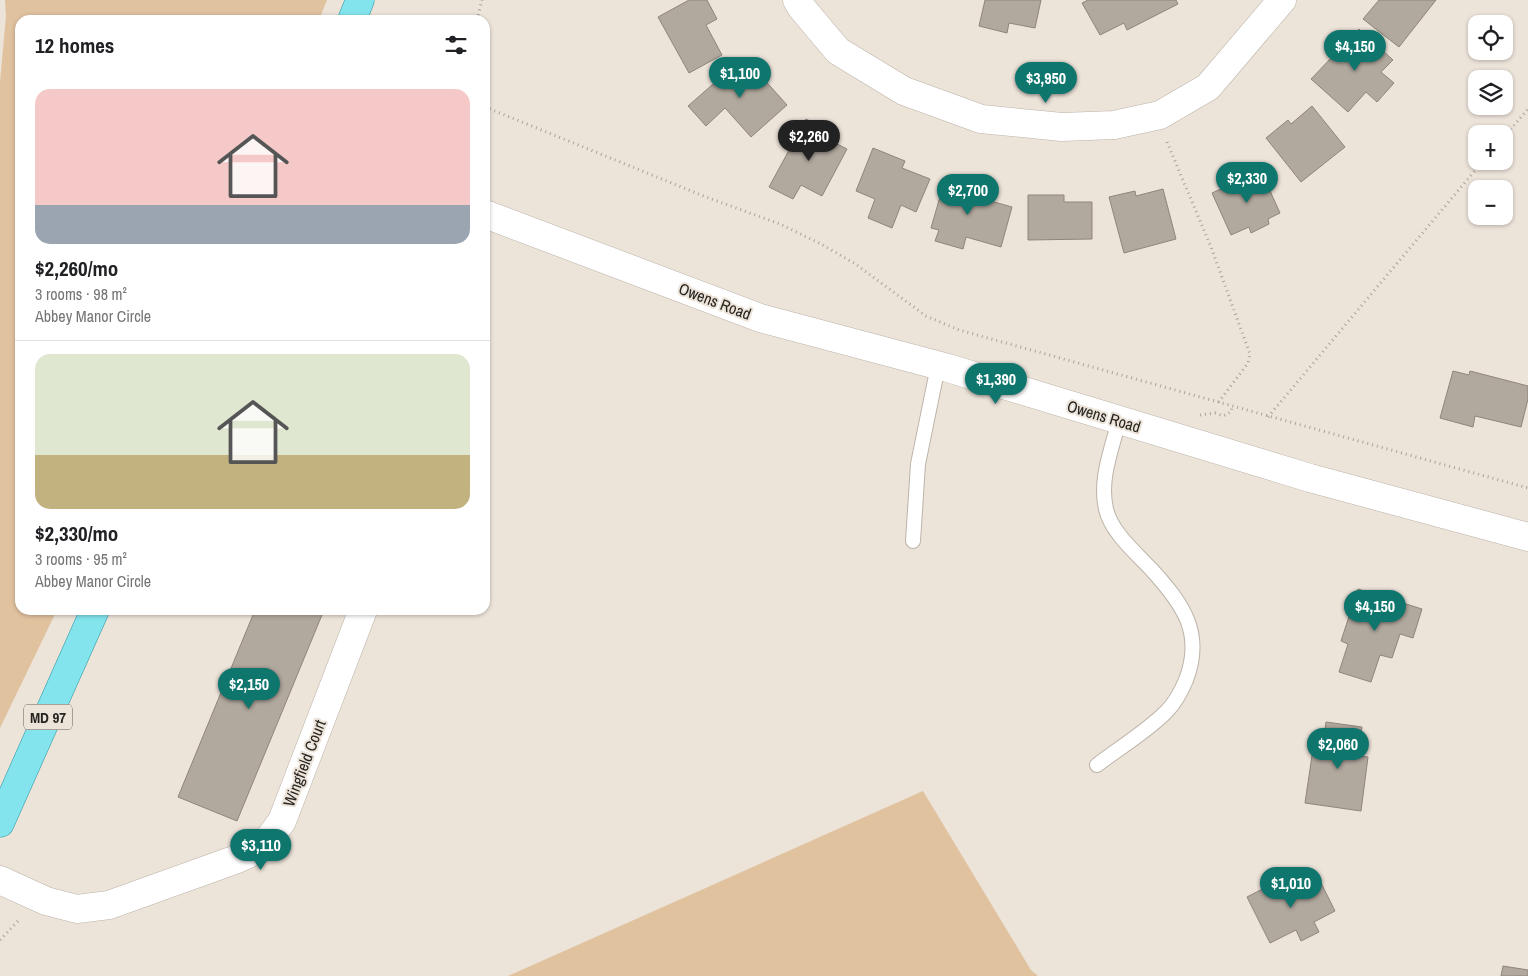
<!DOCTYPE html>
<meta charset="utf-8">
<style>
:root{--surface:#fff;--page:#f2f2f2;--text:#202124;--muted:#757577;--line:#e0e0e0;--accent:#0f766e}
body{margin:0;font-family:"Archivo Narrow",sans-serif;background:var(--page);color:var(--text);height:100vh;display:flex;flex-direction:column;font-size:19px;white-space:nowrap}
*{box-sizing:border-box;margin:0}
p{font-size:16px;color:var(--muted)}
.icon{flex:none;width:28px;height:28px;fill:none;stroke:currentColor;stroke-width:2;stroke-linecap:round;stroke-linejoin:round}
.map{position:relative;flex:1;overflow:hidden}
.side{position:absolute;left:15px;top:15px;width:475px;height:600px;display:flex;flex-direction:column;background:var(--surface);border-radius:15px;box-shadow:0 1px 4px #0004}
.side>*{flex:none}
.controls{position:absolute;left:1468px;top:15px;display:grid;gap:10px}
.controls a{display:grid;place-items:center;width:45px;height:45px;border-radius:10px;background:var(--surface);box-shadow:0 1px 4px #0004;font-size:25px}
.price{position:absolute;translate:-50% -42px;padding:0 11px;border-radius:18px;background:var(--accent);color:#fff;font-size:16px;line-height:32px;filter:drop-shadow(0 1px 2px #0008)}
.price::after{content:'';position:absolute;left:50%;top:30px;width:15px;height:11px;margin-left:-8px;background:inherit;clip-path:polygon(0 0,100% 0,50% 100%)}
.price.active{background:#222;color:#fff}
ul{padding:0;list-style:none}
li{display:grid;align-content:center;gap:10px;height:265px;padding:0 20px}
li+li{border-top:1px solid var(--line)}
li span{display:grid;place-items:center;height:155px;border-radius:15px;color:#555}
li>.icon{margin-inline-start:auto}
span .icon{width:90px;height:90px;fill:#fffc;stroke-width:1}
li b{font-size:21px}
h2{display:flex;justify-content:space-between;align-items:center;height:60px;padding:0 20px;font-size:21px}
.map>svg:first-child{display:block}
.green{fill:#e1c29f}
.building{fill:#b1a89e;stroke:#8e857c}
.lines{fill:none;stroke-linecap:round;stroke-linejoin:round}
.lane-casing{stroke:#bcb3a9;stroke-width:16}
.street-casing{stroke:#bcb3a9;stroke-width:29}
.secondary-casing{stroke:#bcb3a9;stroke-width:29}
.primary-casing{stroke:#2d959e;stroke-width:29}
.path{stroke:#aaa39b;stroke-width:3;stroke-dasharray:1 4;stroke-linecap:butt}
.lane{stroke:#fff;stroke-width:14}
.street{stroke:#fff;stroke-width:28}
.secondary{stroke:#fff;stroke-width:28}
.primary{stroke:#83e4ee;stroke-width:28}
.labels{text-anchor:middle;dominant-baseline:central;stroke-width:4;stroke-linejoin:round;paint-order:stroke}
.shield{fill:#ece3d9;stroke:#615d57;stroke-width:1}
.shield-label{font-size:15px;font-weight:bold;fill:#26231f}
.street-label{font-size:16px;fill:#26231f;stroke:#ece3d9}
</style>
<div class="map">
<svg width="1528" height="976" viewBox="0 0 1528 976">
<rect width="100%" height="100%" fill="#ece3d9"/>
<g class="green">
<path d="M5,0H327L319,20H20V610H57L0,728V82L6,16Z"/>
<path d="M923,791L1031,970L1038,976H508Z"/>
</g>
<g class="building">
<path d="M689,0H707L717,19L706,25L722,55L689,73L658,17Z"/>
<path d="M985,0H1041L1035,28L1009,23L1007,33L979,26Z"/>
<path d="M1088,0H1176L1178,4L1127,30L1124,23L1100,35L1082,3Z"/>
<path d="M1379,0H1436L1399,47L1363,19Z"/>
<path d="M1359,29L1393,60L1381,72L1394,83L1377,102L1366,92L1348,112L1311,79Z"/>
<path d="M744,57L787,105L751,137L725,108L706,126L688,106Z"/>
<path d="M1312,106L1345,147L1301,182L1266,138L1288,120L1291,124Z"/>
<path d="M806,119L829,131L825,138L847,149L822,196L801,185L793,199L769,187Z"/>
<path d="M873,148L905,161L902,168L930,179L916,212L901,205L892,228L868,218L875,199L856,191Z"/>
<path d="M1261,171L1280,213L1268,219L1269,224L1251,233L1249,227L1231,235L1212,193Z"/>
<path d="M946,176L976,184L973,196L1012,207L1001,247L966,237L963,249L935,241L939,230L931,228Z"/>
<path d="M1163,189L1176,239L1124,253L1109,197L1135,191L1136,196Z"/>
<path d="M1028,195H1064V202H1092V239L1028,240Z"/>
<path d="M1453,371L1469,375L1470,371L1528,386V399L1521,427L1475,416L1473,427L1440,418Z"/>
<path d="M1358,589L1422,609L1413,638L1400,634L1392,658L1380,655L1371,682L1339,672L1348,644L1341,641Z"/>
<path d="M255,610H324L237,821L178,797Z"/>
<path d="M1326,722L1362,727L1358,756L1368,757L1361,811L1305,803L1313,749L1322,750Z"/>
<path d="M1317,875L1335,911L1314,922L1319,932L1301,941L1296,930L1270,943L1247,897L1274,883L1279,894Z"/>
<path d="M1503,966L1528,970V976H1501Z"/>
</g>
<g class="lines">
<g class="lane-casing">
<g id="lane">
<path d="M913,541L918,464L938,366"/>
<path d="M1097,765C1119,748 1146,732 1166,712C1175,703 1181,692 1186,680C1204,633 1183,604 1151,569C1136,553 1111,532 1106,509C1099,479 1112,449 1119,420"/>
</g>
</g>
<g class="street-casing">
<g id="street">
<path d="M797,0L801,7L838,51L904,91L981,119L1062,127L1114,125L1160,115L1208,87L1282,0"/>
<path d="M0,880L46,901L77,909L109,905L237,859L263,847L282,821L363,610"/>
</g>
</g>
<g class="secondary-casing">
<path id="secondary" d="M485,214L760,318L948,368L1310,478L1528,537"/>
</g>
<g class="primary-casing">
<g id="primary">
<path d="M352,20L360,0"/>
<path d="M0,823L95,610"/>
</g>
</g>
<g class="path">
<path d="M477,20L482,0"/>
<path d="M485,107L706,197L780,224L821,244L854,263L926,316L959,330L1528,488"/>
<path d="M1504,137L1528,109"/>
<path d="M1167,142L1211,247L1250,354L1248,363L1218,403"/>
<path d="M1200,415L1215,413L1223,416L1231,412L1232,407"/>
<path d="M1268,417L1483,161"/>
<path d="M0,940L19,920"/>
</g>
<use href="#lane" class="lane"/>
<use href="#street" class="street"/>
<use href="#secondary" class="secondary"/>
<use href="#primary" class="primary"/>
</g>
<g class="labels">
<rect class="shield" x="24" y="704.5" width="48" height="25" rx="4"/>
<g class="shield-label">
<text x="48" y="717">MD 97</text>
</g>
<g class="street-label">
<text transform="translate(715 301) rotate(21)">Owens Road</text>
<text transform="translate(1104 416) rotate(17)">Owens Road</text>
<text transform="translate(304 763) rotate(-69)">Wingfield Court</text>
</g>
</g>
</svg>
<div class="controls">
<a><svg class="icon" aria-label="locate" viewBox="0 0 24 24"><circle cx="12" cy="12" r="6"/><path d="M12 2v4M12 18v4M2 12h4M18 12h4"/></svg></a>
<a><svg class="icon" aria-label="layers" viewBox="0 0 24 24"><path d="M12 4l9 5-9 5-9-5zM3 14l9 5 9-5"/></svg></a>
<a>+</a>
<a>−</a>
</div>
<b class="price" style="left:1355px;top:72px">$4,150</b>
<b class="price" style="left:740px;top:99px">$1,100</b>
<b class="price" style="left:1046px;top:104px">$3,950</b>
<b class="price active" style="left:809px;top:162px">$2,260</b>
<b class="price" style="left:1247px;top:204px">$2,330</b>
<b class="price" style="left:968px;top:216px">$2,700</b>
<b class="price" style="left:996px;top:405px">$1,390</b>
<b class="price" style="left:1375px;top:632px">$4,150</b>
<b class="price" style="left:249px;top:710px">$2,150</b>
<b class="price" style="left:1338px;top:770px">$2,060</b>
<b class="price" style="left:261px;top:871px">$3,110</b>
<b class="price" style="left:1291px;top:909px">$1,010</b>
<section class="side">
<h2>12 homes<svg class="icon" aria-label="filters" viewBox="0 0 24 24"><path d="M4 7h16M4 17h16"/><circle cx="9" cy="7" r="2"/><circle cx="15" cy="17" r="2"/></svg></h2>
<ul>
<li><span style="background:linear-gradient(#f6c9c9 75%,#9aa5b1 0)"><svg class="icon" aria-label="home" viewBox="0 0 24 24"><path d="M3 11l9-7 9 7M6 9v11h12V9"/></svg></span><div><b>$2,260/mo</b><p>3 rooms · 98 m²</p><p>Abbey Manor Circle</p></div></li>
<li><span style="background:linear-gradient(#dfe7d0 65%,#c2b280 0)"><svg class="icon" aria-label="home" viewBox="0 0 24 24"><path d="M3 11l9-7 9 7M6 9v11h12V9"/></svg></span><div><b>$2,330/mo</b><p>3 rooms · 95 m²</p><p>Abbey Manor Circle</p></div></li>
</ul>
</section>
</div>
